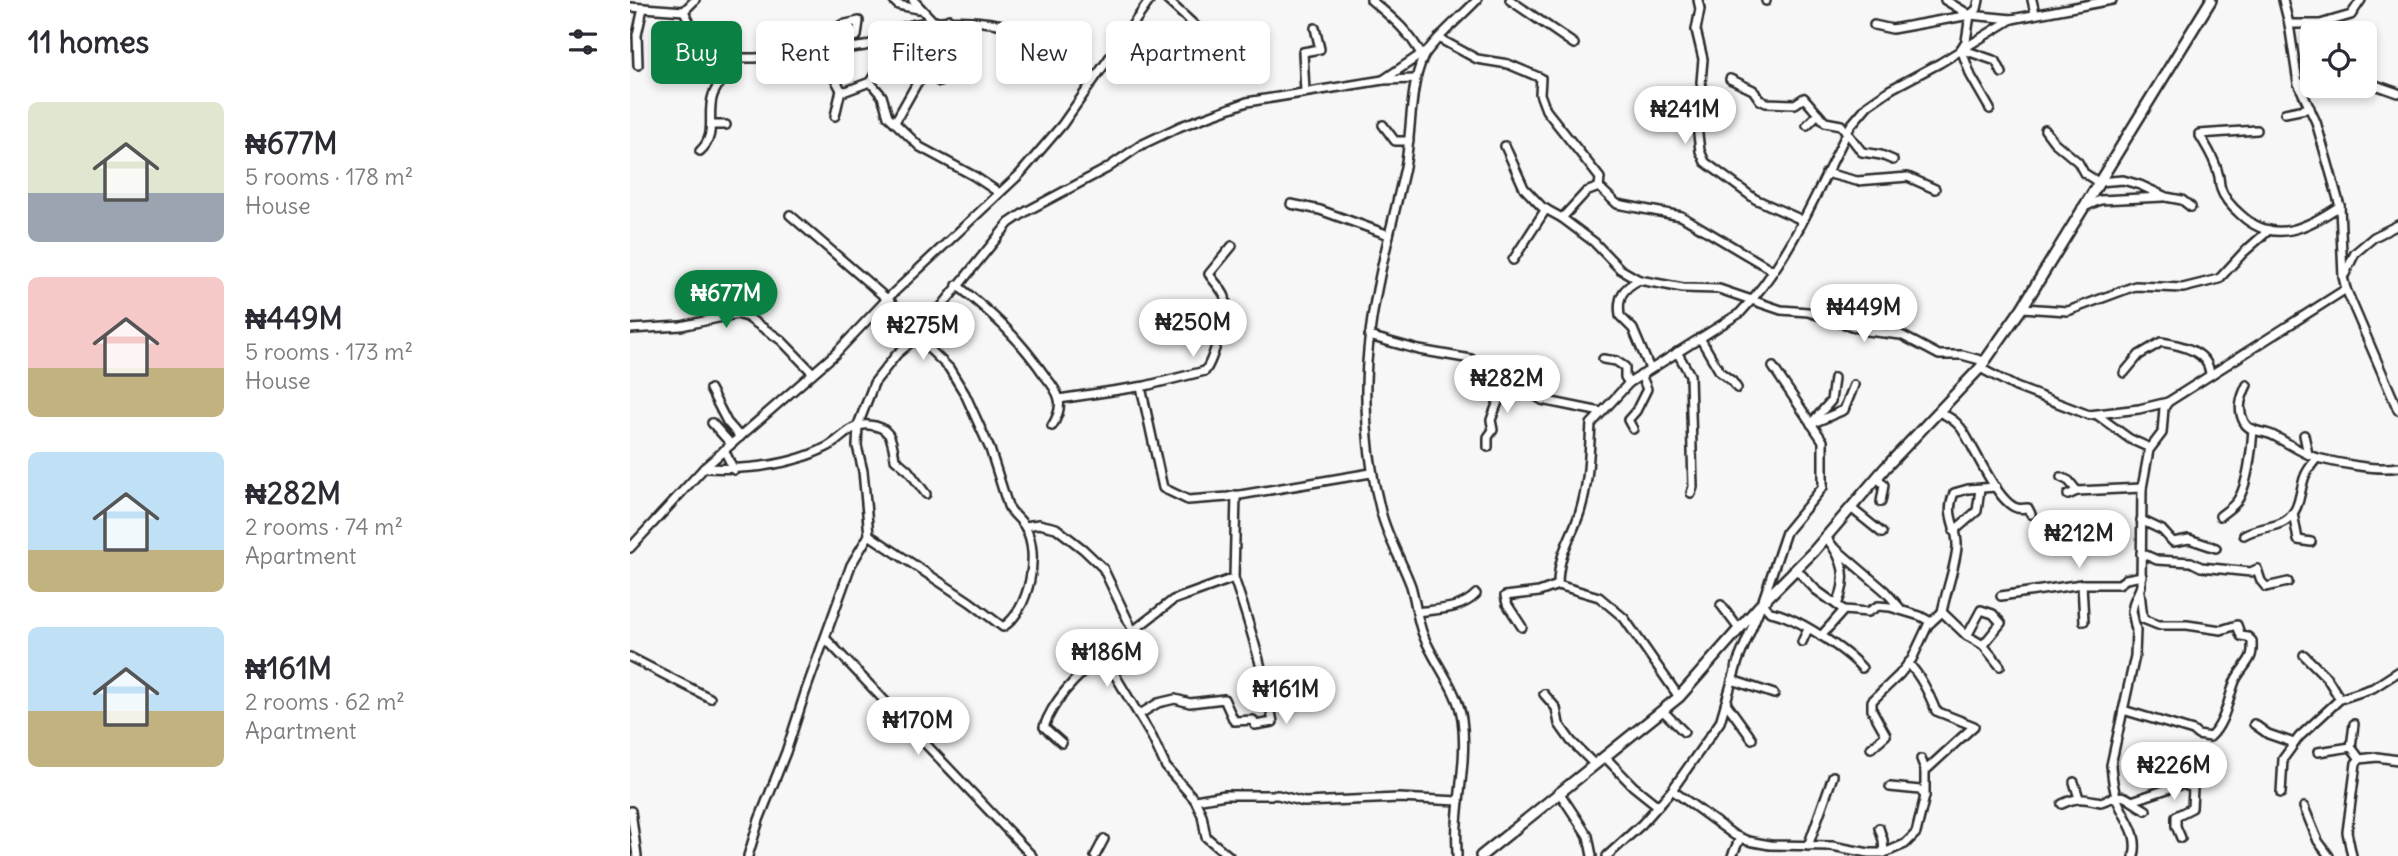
<!DOCTYPE html>
<meta charset="utf-8">
<style>
:root{--surface:#fff;--page:#f2f2f3;--text:#2b2b33;--muted:#7c7c81;--accent:#0b8043}
body{margin:0;font-family:Delius,sans-serif;background:var(--page);color:var(--text);height:100vh;display:flex;flex-direction:column;font-size:26px;white-space:nowrap}
*{box-sizing:border-box;margin:0}
p{font-size:23px;color:var(--muted)}
.icon{flex:none;width:38px;height:38px;fill:none;stroke:currentColor;stroke-width:2;stroke-linecap:round;stroke-linejoin:round}
.map{position:relative;flex:1;overflow:hidden}
.side{display:flex;flex-direction:column;background:var(--surface);width:630px}
.side>*{flex:none}
.banner{position:absolute;left:21px;top:21px;width:665px;height:63px;display:flex;gap:14px}
.buttons{position:absolute;left:1670px;top:21px;display:grid;gap:14px}
.buttons a{display:grid;place-items:center;width:77px;height:77px;border-radius:10px;background:var(--surface);box-shadow:0 4px 10px #0003;font-size:35px}
.price{position:absolute;translate:-50% -60px;padding:0 16px;border-radius:24px;background:#fff;color:#222;font-size:23px;line-height:46px;filter:drop-shadow(0 2px 4px #0008)}
.price::after{content:'';position:absolute;left:50%;top:42px;width:21px;height:16px;margin-left:-10px;background:inherit;clip-path:polygon(0 0,100% 0,50% 100%)}
.price.current{background:var(--accent);color:#fff}
ul{padding:0;list-style:none}
li{display:flex;align-items:center;gap:21px;height:175px;padding:0 28px}
li span{display:grid;place-items:center;flex:none;width:196px;height:140px;border-radius:10px;color:#555}
li>.icon{margin-inline-start:auto}
span .icon{width:84px;height:84px;fill:#fffc;stroke-width:1}
li b{font-size:30px}
h2{display:flex;justify-content:space-between;align-items:center;height:84px;padding:0 28px;font-size:30px}
.chip{padding:0 24px;border-radius:10px;background:var(--surface);box-shadow:0 4px 10px #0003;font-size:24px;line-height:63px}
.chip.current{background:var(--accent);color:#fff}
main{display:flex;flex:1;min-height:0}
.map>svg:first-child{display:block}
.lines{fill:none;stroke-linecap:round;stroke-linejoin:round}
.minor-casing{stroke:#2b2b2b;stroke-width:12}
.tertiary-casing{stroke:#2b2b2b;stroke-width:14}
.minor{stroke:#fff;stroke-width:7}
.tertiary{stroke:#fff;stroke-width:9}
</style>
<main>
<section class="side">
<h2>11 homes<svg class="icon" aria-label="filters" viewBox="0 0 24 24"><path d="M4 7h16M4 17h16"/><circle cx="9" cy="7" r="2"/><circle cx="15" cy="17" r="2"/></svg></h2>
<ul>
<li><span style="background:linear-gradient(#dfe7d0 65%,#9aa5b1 0)"><svg class="icon" aria-label="home" viewBox="0 0 24 24"><path d="M3 11l9-7 9 7M6 9v11h12V9"/></svg></span><div><b>₦677M</b><p>5 rooms · 178 m²</p><p>House</p></div></li>
<li><span style="background:linear-gradient(#f6c9c9 65%,#c2b280 0)"><svg class="icon" aria-label="home" viewBox="0 0 24 24"><path d="M3 11l9-7 9 7M6 9v11h12V9"/></svg></span><div><b>₦449M</b><p>5 rooms · 173 m²</p><p>House</p></div></li>
<li><span style="background:linear-gradient(#bfe0f5 70%,#c2b280 0)"><svg class="icon" aria-label="home" viewBox="0 0 24 24"><path d="M3 11l9-7 9 7M6 9v11h12V9"/></svg></span><div><b>₦282M</b><p>2 rooms · 74 m²</p><p>Apartment</p></div></li>
<li><span style="background:linear-gradient(#bfe0f5 60%,#c2b280 0)"><svg class="icon" aria-label="home" viewBox="0 0 24 24"><path d="M3 11l9-7 9 7M6 9v11h12V9"/></svg></span><div><b>₦161M</b><p>2 rooms · 62 m²</p><p>Apartment</p></div></li>
</ul>
</section>
<div class="map">
<svg width="1768" height="856" viewBox="0 0 1768 856">
<rect width="100%" height="100%" fill="#f7f7f7"/>
<filter id="ink" filterUnits="userSpaceOnUse"><feTurbulence type="fractalNoise" baseFrequency=".0143" numOctaves="2"/><feDisplacementMap in="SourceGraphic" scale="14" xChannelSelector="R" yChannelSelector="G"/><feConvolveMatrix kernelMatrix="1 2 1 2 8 2 1 2 1" color-interpolation-filters="sRGB"/></filter>
<g filter="url(#ink)">
<g class="lines">
<g class="minor-casing">
<g id="minor">
<path d="M263,0L268,5L288,9"/>
<path d="M283,0L302,20L311,41"/>
<path d="M537,0L573,33"/>
<path d="M741,0C761,17 778,30 791,54"/>
<path d="M880,0L944,44"/>
<path d="M1068,0L1070,9L1066,30L1073,59L1071,82L1074,100L1067,126L1070,151L1075,162L1125,199L1172,220"/>
<path d="M1136,0V1"/>
<path d="M1315,0L1340,15"/>
<path d="M1349,0L1347,9L1340,15L1336,41L1331,49L1341,76L1360,109"/>
<path d="M1402,0L1405,13"/>
<path d="M1653,0L1659,24L1668,83L1686,122L1710,206L1713,277L1716,289L1768,410"/>
<path d="M0,7L54,11"/>
<path d="M54,11C81,71 107,57 162,56C173,56 183,58 194,58L211,90L216,91L240,82C243,77 246,73 248,68C250,58 246,45 255,37C282,13 371,18 402,34C423,46 443,65 463,79"/>
<path d="M54,11L65,0"/>
<path d="M1659,24H1690L1721,15L1731,0"/>
<path d="M1244,25L1262,29L1340,15L1382,19"/>
<path d="M1698,33L1700,21"/>
<path d="M810,39L847,59L878,64L911,78L910,94L916,110L970,178L969,187L956,192L932,218"/>
<path d="M1331,49L1366,61L1372,73"/>
<path d="M214,50L215,40L227,36L229,21L211,25L215,40"/>
<path d="M175,57L183,53L235,46L252,39"/>
<path d="M8,65L7,35L13,8"/>
<path d="M298,74L310,82"/>
<path d="M1100,79L1123,90L1130,100L1136,103L1165,104L1174,98L1195,122L1211,125L1232,152L1251,155L1263,160"/>
<path d="M753,80L793,53"/>
<path d="M1734,81L1768,93"/>
<path d="M240,82L252,96L258,116L290,147L344,176L368,192"/>
<path d="M1668,83L1682,84"/>
<path d="M675,92L673,52L690,49L685,28"/>
<path d="M1655,113L1680,108"/>
<path d="M205,116L211,90"/>
<path d="M265,122L287,83L298,74L319,19"/>
<path d="M81,125H96"/>
<path d="M753,125L765,141H779"/>
<path d="M1177,125L1188,114"/>
<path d="M1415,130L1424,142L1448,162L1454,173L1468,182L1493,180L1510,185L1536,197L1552,200L1561,207"/>
<path d="M1627,130L1569,134C1576,146 1585,159 1588,173C1590,178 1589,184 1591,189C1594,199 1603,208 1611,215C1645,246 1677,227 1710,206"/>
<path d="M875,146L894,188L912,207L932,218L964,242L990,269L1009,280L1053,288L1089,289L1151,310L1178,312L1237,331L1271,335L1309,355H1332L1354,361"/>
<path d="M70,151C88,135 76,114 83,95C86,88 91,81 94,74L85,52"/>
<path d="M1196,173L1227,181L1278,177L1305,189"/>
<path d="M969,187L987,204L1051,216L1142,270"/>
<path d="M661,204L690,210L759,235"/>
<path d="M1452,208L1470,200L1533,197"/>
<path d="M160,215L293,330"/>
<path d="M883,260L916,209"/>
<path d="M1715,274L1725,253L1744,237L1768,225"/>
<path d="M1009,280C993,288 987,297 990,316L1003,329L1020,369"/>
<path d="M327,285C363,314 388,337 415,376C420,382 427,391 429,399C431,409 427,418 422,426"/>
<path d="M1392,308L1438,311L1505,286L1553,288L1589,279L1613,253L1639,230"/>
<path d="M0,329L51,326L107,314L117,317L151,340L182,372"/>
<path d="M739,336L789,350L841,359L859,367L912,400L971,412"/>
<path d="M1070,338L1090,372L1102,381L1107,388"/>
<path d="M1047,352L1060,375L1063,487L1061,493"/>
<path d="M973,359L986,361L995,367V377L999,383"/>
<path d="M1350,368L1386,387L1459,415L1509,409L1538,402L1716,289"/>
<path d="M1494,373L1509,355L1531,342C1551,345 1579,351 1580,375"/>
<path d="M1617,385C1611,397 1607,409 1614,422C1619,432 1633,431 1642,435C1657,442 1671,453 1687,458C1707,463 1748,471 1768,467"/>
<path d="M511,387L533,488L558,500L598,497L741,473"/>
<path d="M80,389L97,422L110,437"/>
<path d="M429,399L515,386L575,371C583,361 598,310 595,297C592,289 584,282 579,274L602,246"/>
<path d="M1309,412C1318,416 1325,420 1331,428C1343,444 1367,503 1387,508C1390,509 1394,508 1398,508L1401,514"/>
<path d="M1467,415L1500,439L1520,448"/>
<path d="M1184,420L1201,401L1204,378"/>
<path d="M82,423L101,444"/>
<path d="M1181,424L1214,410L1224,385"/>
<path d="M1003,429L998,420L1006,411L1017,389L1011,375"/>
<path d="M1674,435L1678,454"/>
<path d="M858,447V437L863,430L861,420L877,378"/>
<path d="M94,450L104,470"/>
<path d="M74,468C114,470 160,466 197,447C211,440 221,423 239,425C262,427 262,441 265,459L278,470L296,494"/>
<path d="M1247,477L1254,485L1251,502"/>
<path d="M1431,477L1439,481L1447,491"/>
<path d="M1366,487L1338,489L1324,493C1314,517 1328,525 1327,547C1325,568 1316,591 1312,612L1336,635L1353,645L1370,666"/>
<path d="M1438,495L1447,491L1512,488"/>
<path d="M1221,508L1252,533"/>
<path d="M1663,513L1668,540L1681,542"/>
<path d="M1590,516C1596,511 1603,507 1607,501C1618,486 1622,447 1623,429"/>
<path d="M1511,520L1532,530L1543,542L1559,539L1586,548"/>
<path d="M395,526L409,524L426,528L453,549L473,568L503,631L473,655L522,737L536,767L565,800L572,815L576,837L599,856"/>
<path d="M1324,531L1347,511L1350,489"/>
<path d="M239,535L340,602L373,627C399,611 411,553 395,527C391,519 382,514 378,506L360,449L335,394L319,368L287,337"/>
<path d="M1614,535C1627,527 1642,529 1655,521C1671,511 1669,491 1675,476C1677,470 1683,463 1687,458"/>
<path d="M1196,537C1214,560 1219,577 1207,605"/>
<path d="M0,548L74,468L205,354L258,298L390,174L432,125L520,0"/>
<path d="M1206,549L1255,591L1270,608"/>
<path d="M1511,553L1527,560L1561,562L1571,567L1621,572L1627,569L1631,581L1636,587L1658,582"/>
<path d="M1166,569L1186,590L1214,610L1238,612L1248,606L1260,607L1290,616L1301,622"/>
<path d="M1452,584L1454,621"/>
<path d="M928,585C928,554 941,539 950,512C959,482 959,454 961,424L999,383L1110,313C1160,261 1188,188 1221,125L1238,105L1261,89L1310,63L1382,19L1482,0"/>
<path d="M1371,596L1452,584H1489L1496,579L1512,576"/>
<path d="M1132,603L1140,612C1165,616 1215,649 1232,668"/>
<path d="M1091,605L1109,629"/>
<path d="M787,612C807,609 831,610 846,594"/>
<path d="M892,627L877,604L875,596L909,592L928,585L969,597L994,618L1049,697"/>
<path d="M503,631L543,600L604,578L606,495"/>
<path d="M1191,636L1214,610"/>
<path d="M1337,636L1351,610L1363,614L1371,623L1353,645"/>
<path d="M195,638L402,856"/>
<path d="M1172,642L1178,629"/>
<path d="M1674,655L1697,678L1710,699"/>
<path d="M0,657L80,698"/>
<path d="M1278,663C1291,676 1299,694 1306,711L1344,726L1295,771"/>
<path d="M1102,680L1144,694"/>
<path d="M914,694L926,708L929,724L941,741L965,765"/>
<path d="M1096,703L1122,739"/>
<path d="M1032,710L1054,732"/>
<path d="M1493,710L1563,731L1568,735L1580,737C1595,724 1598,699 1605,681C1609,672 1616,666 1620,658C1623,653 1622,647 1622,641L1618,637L1611,636L1607,625L1591,630L1557,625H1528L1513,619L1510,592"/>
<path d="M510,714L528,703L545,699L560,703L594,699L604,721L623,720L625,725L643,722C634,672 620,625 604,578"/>
<path d="M1624,724L1638,734L1664,743"/>
<path d="M1724,724L1721,747L1730,759"/>
<path d="M432,743L414,727C424,698 450,673 473,655"/>
<path d="M1241,748L1256,735L1242,710V701L1269,675L1282,659L1298,625L1312,612"/>
<path d="M1688,752L1721,747"/>
<path d="M975,757L1003,786L1028,806"/>
<path d="M1291,759L1295,769V795"/>
<path d="M1444,782L1449,798"/>
<path d="M1042,790L1104,835L1118,841L1140,845L1202,846L1239,853H1254L1275,844L1286,833L1295,796L1290,790L1260,787"/>
<path d="M929,792L958,836L962,856"/>
<path d="M1651,793L1653,759L1669,737L1710,699L1743,688L1768,672"/>
<path d="M565,800L595,795H648L674,802L769,798L829,801"/>
<path d="M1502,801L1552,784L1563,788L1562,808L1546,816V826L1551,838"/>
<path d="M1432,804C1447,796 1455,799 1471,802C1500,791 1491,797 1516,810"/>
<path d="M1674,807L1688,841L1699,856"/>
<path d="M1,811L7,856"/>
<path d="M1249,828L1253,840L1254,853"/>
<path d="M1178,846L1203,776"/>
<path d="M118,856L129,820L156,752L175,693L221,565L239,535L233,471L227,446L228,425L244,383L267,354L287,337L379,223L397,211L476,169L511,145L551,126L617,102L753,80L785,79"/>
<path d="M465,856L474,839"/>
<path d="M827,856C827,846 826,835 827,824C829,789 837,754 832,719C828,690 805,664 794,637C787,621 786,603 781,586C772,561 758,539 751,512C736,455 732,392 740,333C747,277 763,222 775,167C782,133 779,88 793,58C799,44 835,13 847,0"/>
<path d="M977,856L1012,824L1042,790L1090,722L1108,661L1132,603L1156,532L1193,487V441L1143,367"/>
<path d="M1102,856L1110,838"/>
<path d="M1504,856C1510,833 1494,819 1487,799C1483,788 1482,777 1481,765L1505,656L1506,630L1502,611L1504,602L1511,586L1512,488L1519,450L1532,433L1534,408L1538,402"/>
<path d="M1722,856L1717,832L1726,763L1730,759L1747,757L1768,760"/>
</g>
</g>
<g class="tertiary-casing">
<path id="tertiary" d="M851,856L1049,697L1132,603L1184,551L1255,468L1350,368L1392,308L1581,0"/>
</g>
<use href="#minor" class="minor"/>
<use href="#tertiary" class="tertiary"/>
</g>
</g>
</svg>
<div class="buttons">
<a><svg class="icon" aria-label="locate" viewBox="0 0 24 24"><circle cx="12" cy="12" r="6"/><path d="M12 2v4M12 18v4M2 12h4M18 12h4"/></svg></a>
</div>
<b class="price" style="left:1055px;top:146px">₦241M</b>
<b class="price current" style="left:96px;top:330px">₦677M</b>
<b class="price" style="left:1234px;top:344px">₦449M</b>
<b class="price" style="left:563px;top:359px">₦250M</b>
<b class="price" style="left:293px;top:362px">₦275M</b>
<b class="price" style="left:877px;top:415px">₦282M</b>
<b class="price" style="left:1449px;top:570px">₦212M</b>
<b class="price" style="left:477px;top:689px">₦186M</b>
<b class="price" style="left:656px;top:726px">₦161M</b>
<b class="price" style="left:288px;top:757px">₦170M</b>
<b class="price" style="left:1544px;top:802px">₦226M</b>
<div class="banner">
<a class="chip current">Buy</a>
<a class="chip">Rent</a>
<a class="chip">Filters</a>
<a class="chip">New</a>
<a class="chip">Apartment</a>
</div>
</div>
</main>
